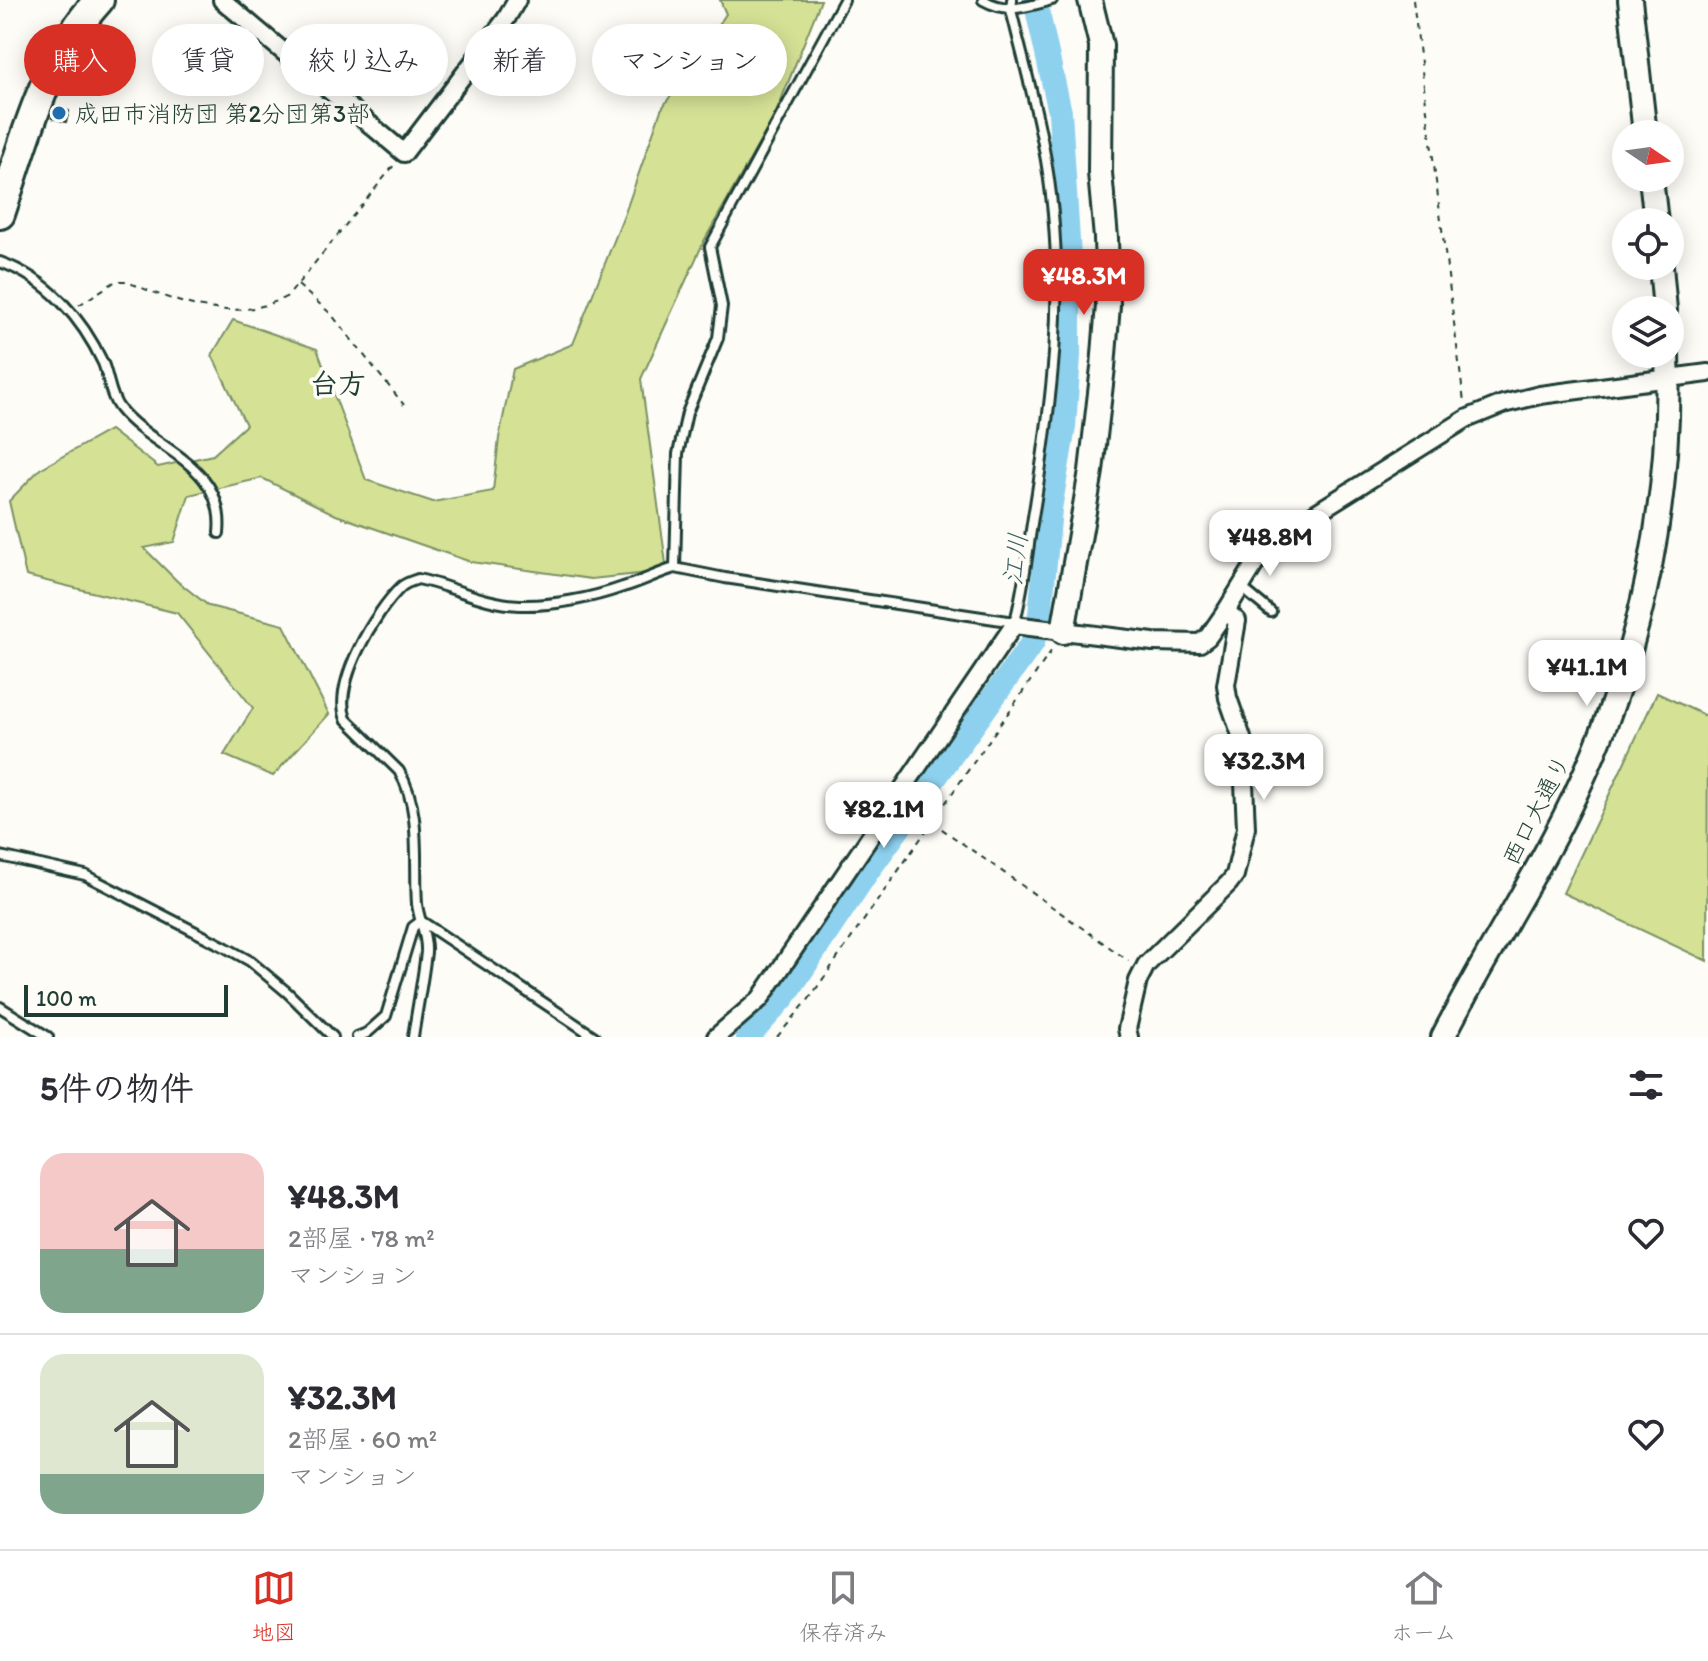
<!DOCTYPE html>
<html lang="ja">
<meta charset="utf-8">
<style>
:root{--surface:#fff;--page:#f7f7f7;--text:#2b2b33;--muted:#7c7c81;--line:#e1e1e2;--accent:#d93025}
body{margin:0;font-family:Itim,"Klee One",sans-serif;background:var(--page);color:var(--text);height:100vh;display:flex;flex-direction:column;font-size:30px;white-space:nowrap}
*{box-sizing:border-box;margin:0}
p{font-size:26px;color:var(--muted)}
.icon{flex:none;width:44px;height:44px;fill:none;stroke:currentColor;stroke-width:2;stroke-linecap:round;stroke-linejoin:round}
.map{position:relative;height:1037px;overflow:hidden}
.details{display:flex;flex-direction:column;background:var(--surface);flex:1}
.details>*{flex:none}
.hud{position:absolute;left:24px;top:24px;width:800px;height:72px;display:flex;gap:16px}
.needle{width:52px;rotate:103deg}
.tools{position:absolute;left:1612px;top:120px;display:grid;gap:16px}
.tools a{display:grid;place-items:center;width:72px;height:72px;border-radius:50%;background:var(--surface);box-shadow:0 4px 20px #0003;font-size:40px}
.scale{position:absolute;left:24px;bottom:20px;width:204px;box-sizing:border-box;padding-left:8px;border:4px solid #1f3d34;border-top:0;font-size:22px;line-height:28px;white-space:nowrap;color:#1f3d34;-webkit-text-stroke:6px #fdfcf7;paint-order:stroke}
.price{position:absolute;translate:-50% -68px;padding:0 18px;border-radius:16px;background:#fff;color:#222;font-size:26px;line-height:52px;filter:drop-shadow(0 2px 4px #0008)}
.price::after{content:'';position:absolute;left:50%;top:48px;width:24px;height:18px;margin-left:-12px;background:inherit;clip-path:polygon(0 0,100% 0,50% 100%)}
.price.active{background:var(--accent);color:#fff}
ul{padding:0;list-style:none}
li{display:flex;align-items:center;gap:24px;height:200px;padding:0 40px}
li+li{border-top:2px solid var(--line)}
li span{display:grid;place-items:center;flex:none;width:224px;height:160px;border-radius:24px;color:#555}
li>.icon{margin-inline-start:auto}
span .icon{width:96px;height:96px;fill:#fffc;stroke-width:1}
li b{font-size:34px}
h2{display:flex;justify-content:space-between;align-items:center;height:96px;padding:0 40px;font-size:34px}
.chip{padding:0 28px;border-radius:36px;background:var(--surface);box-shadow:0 4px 20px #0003;font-size:28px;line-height:72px}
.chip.active{background:var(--accent);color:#fff}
.menu{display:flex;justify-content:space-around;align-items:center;height:112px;border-top:2px solid var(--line);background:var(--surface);font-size:22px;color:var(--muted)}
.menu a{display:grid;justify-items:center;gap:4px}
.menu .active{color:var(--accent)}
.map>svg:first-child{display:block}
.green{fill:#d5e295;stroke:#7a9064;stroke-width:2}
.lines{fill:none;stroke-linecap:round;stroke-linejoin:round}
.river{stroke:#8ed1ef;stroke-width:24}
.building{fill:#f7c1a9;stroke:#1f3d34;stroke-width:2}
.lane-casing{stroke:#1f3d34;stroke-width:14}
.street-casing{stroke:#1f3d34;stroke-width:22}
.secondary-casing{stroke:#1f3d34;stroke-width:28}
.highway-casing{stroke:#1f3d34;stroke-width:34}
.path{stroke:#1f3d34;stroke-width:2;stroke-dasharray:6 6;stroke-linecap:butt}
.lane{stroke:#fdfcf7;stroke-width:8}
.street{stroke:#fdfcf7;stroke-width:16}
.secondary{stroke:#fdfcf7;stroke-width:22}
.highway{stroke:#fdfcf7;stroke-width:28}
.poi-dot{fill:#1f6fb2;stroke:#fdfcf7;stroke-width:3}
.labels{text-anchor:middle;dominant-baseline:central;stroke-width:7;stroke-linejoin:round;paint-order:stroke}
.poi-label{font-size:24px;fill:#1f3d34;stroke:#fdfcf7;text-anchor:start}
.street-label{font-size:24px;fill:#1f3d34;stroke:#fdfcf7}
.water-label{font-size:26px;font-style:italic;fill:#3b6263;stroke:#fdfcf7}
.quarter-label{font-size:28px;font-weight:bold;fill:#1f3d34;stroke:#fdfcf7}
</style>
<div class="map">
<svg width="1708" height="1037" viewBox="0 0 1708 1037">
<rect width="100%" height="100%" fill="#fdfcf7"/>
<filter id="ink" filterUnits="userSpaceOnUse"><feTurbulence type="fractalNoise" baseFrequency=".0125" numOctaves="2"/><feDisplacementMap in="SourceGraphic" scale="16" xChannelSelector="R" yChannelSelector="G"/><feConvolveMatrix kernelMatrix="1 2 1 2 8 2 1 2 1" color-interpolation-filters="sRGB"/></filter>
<g filter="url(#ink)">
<g class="green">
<path d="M720,0H821L775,115L704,241L641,379L667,571L591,579L471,562L336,515L262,478L189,495L174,542L144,548L177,581L209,606L284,625L329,714L273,776L224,755L253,708L177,613L26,576L9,501L40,469L110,430L158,467L213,455L246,425L212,355L233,320L317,349L366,480L433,502L493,491L499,438L513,369L573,344L625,213L661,110L726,14Z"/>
<path d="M1657,693L1708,717L1707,961L1563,893Z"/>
</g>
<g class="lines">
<path class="river" d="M748,1037L784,997L865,875L1033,642L1040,615L1050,509L1064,427L1069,356V257L1060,112L1035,0"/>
</g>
<path class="building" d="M56,106L69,111L66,122L52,118Z"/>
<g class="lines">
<g class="lane-casing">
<g id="lane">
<path d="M983,0C1008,14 1026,7 1052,0"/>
<path d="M0,262C48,279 82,318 103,363C109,378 110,397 120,409C153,450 226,464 219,533"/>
<path d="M675,568L725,578L1008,621L1014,625C1025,586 1028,544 1035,505C1052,398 1064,303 1051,195C1044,133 1026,71 1011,10L1012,0"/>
<path d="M1242,588L1271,612"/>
<path d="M0,856L85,875L223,946L250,961L288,993L333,1037"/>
<path d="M0,1007L48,1037"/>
<path d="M357,1037L367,1033L386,1016L413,927L421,921L595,1037"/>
<path d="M413,1037C417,1009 423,980 426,952C427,934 419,921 417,904C414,862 422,809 399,771L346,719C332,684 375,612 401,587C405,583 412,581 418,579C452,586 484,604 520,605C552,606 592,598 623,587C641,582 657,573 675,568L678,454L687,413L718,338L722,306L710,247L844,0"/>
</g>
</g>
<g class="street-casing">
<g id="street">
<path d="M222,0L404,153L506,19L517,0"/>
<path d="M716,1037L760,999L1014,625L1153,642L1200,643L1208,637L1226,611L1261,554L1279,536L1466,419L1503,404L1540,395L1708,373"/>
<path d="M1129,1037L1127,1029L1138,981L1146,965L1229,883L1235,875L1246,828L1242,738L1228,698L1226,685L1237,621L1226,611"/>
</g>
</g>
<g class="secondary-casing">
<g id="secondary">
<path d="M1630,0L1645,134"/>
<path d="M1651,178L1656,222"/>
<path d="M1661,266L1665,310"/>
<path d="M1063,632L1091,471L1103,367L1108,305L1106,238L1100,173L1101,45L1090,0"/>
<path d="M1443,1037C1487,950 1542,869 1582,780C1642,649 1672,499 1667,354"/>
</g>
</g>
<g class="highway-casing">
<path id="highway" d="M0,214C26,137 43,62 99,0"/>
</g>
<g class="path">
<path d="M1413,0L1464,402"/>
<path d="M298,285L331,314L404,405"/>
<path d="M79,305L116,281H125C178,303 232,325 288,296L395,164"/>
<path d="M932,822L1129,961"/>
<path d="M777,1037L809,999L1054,647"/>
</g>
<use href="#lane" class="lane"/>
<use href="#street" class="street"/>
<use href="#secondary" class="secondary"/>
<use href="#highway" class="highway"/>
</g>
</g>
<circle class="poi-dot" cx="59" cy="113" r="8"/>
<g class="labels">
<g class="poi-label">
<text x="75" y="113">成田市消防団 第2分団第3部</text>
</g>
<g class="street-label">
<text transform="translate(1536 810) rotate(-63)">西口大通り</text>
</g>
<g class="water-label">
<text transform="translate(1015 559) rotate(-83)">江川</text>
</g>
<g class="quarter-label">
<text x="338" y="383">台方</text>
</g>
</g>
</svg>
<div class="tools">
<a><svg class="needle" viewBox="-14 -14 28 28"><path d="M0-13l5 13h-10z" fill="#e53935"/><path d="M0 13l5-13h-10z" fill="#7c7c81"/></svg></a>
<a><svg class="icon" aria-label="locate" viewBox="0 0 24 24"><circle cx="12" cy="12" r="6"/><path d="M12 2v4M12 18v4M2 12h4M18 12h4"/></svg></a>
<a><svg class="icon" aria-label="layers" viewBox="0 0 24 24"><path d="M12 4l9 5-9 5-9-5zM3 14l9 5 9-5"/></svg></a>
</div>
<div class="scale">100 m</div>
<b class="price active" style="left:1084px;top:317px">¥48.3M</b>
<b class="price" style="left:1270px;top:578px">¥48.8M</b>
<b class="price" style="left:1587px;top:708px">¥41.1M</b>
<b class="price" style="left:1264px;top:802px">¥32.3M</b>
<b class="price" style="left:884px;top:850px">¥82.1M</b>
<div class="hud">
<a class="chip active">購入</a>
<a class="chip">賃貸</a>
<a class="chip">絞り込み</a>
<a class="chip">新着</a>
<a class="chip">マンション</a>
</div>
</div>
<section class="details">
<h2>5件の物件<svg class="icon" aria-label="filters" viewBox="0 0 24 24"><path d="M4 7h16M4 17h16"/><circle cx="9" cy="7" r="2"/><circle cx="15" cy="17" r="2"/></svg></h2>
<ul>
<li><span style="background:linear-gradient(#f6c9c9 60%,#7fa58c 0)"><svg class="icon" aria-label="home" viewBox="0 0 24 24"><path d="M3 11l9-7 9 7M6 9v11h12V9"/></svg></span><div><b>¥48.3M</b><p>2部屋 · 78 m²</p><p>マンション</p></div><svg class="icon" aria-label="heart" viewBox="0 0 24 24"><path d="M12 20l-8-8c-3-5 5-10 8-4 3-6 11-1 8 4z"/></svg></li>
<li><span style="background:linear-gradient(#dfe7d0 75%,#7fa58c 0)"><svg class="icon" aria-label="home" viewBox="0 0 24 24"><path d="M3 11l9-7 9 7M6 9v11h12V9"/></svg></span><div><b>¥32.3M</b><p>2部屋 · 60 m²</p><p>マンション</p></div><svg class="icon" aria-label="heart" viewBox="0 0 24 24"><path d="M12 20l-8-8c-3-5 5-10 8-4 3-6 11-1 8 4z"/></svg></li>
</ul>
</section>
<nav class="menu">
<a class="active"><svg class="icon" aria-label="map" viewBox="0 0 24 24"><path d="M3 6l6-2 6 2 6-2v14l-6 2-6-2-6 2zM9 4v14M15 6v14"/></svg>地図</a>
<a><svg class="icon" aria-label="saved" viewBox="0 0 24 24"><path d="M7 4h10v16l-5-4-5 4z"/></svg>保存済み</a>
<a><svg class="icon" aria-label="home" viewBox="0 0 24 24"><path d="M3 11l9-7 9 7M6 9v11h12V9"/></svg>ホーム</a>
</nav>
